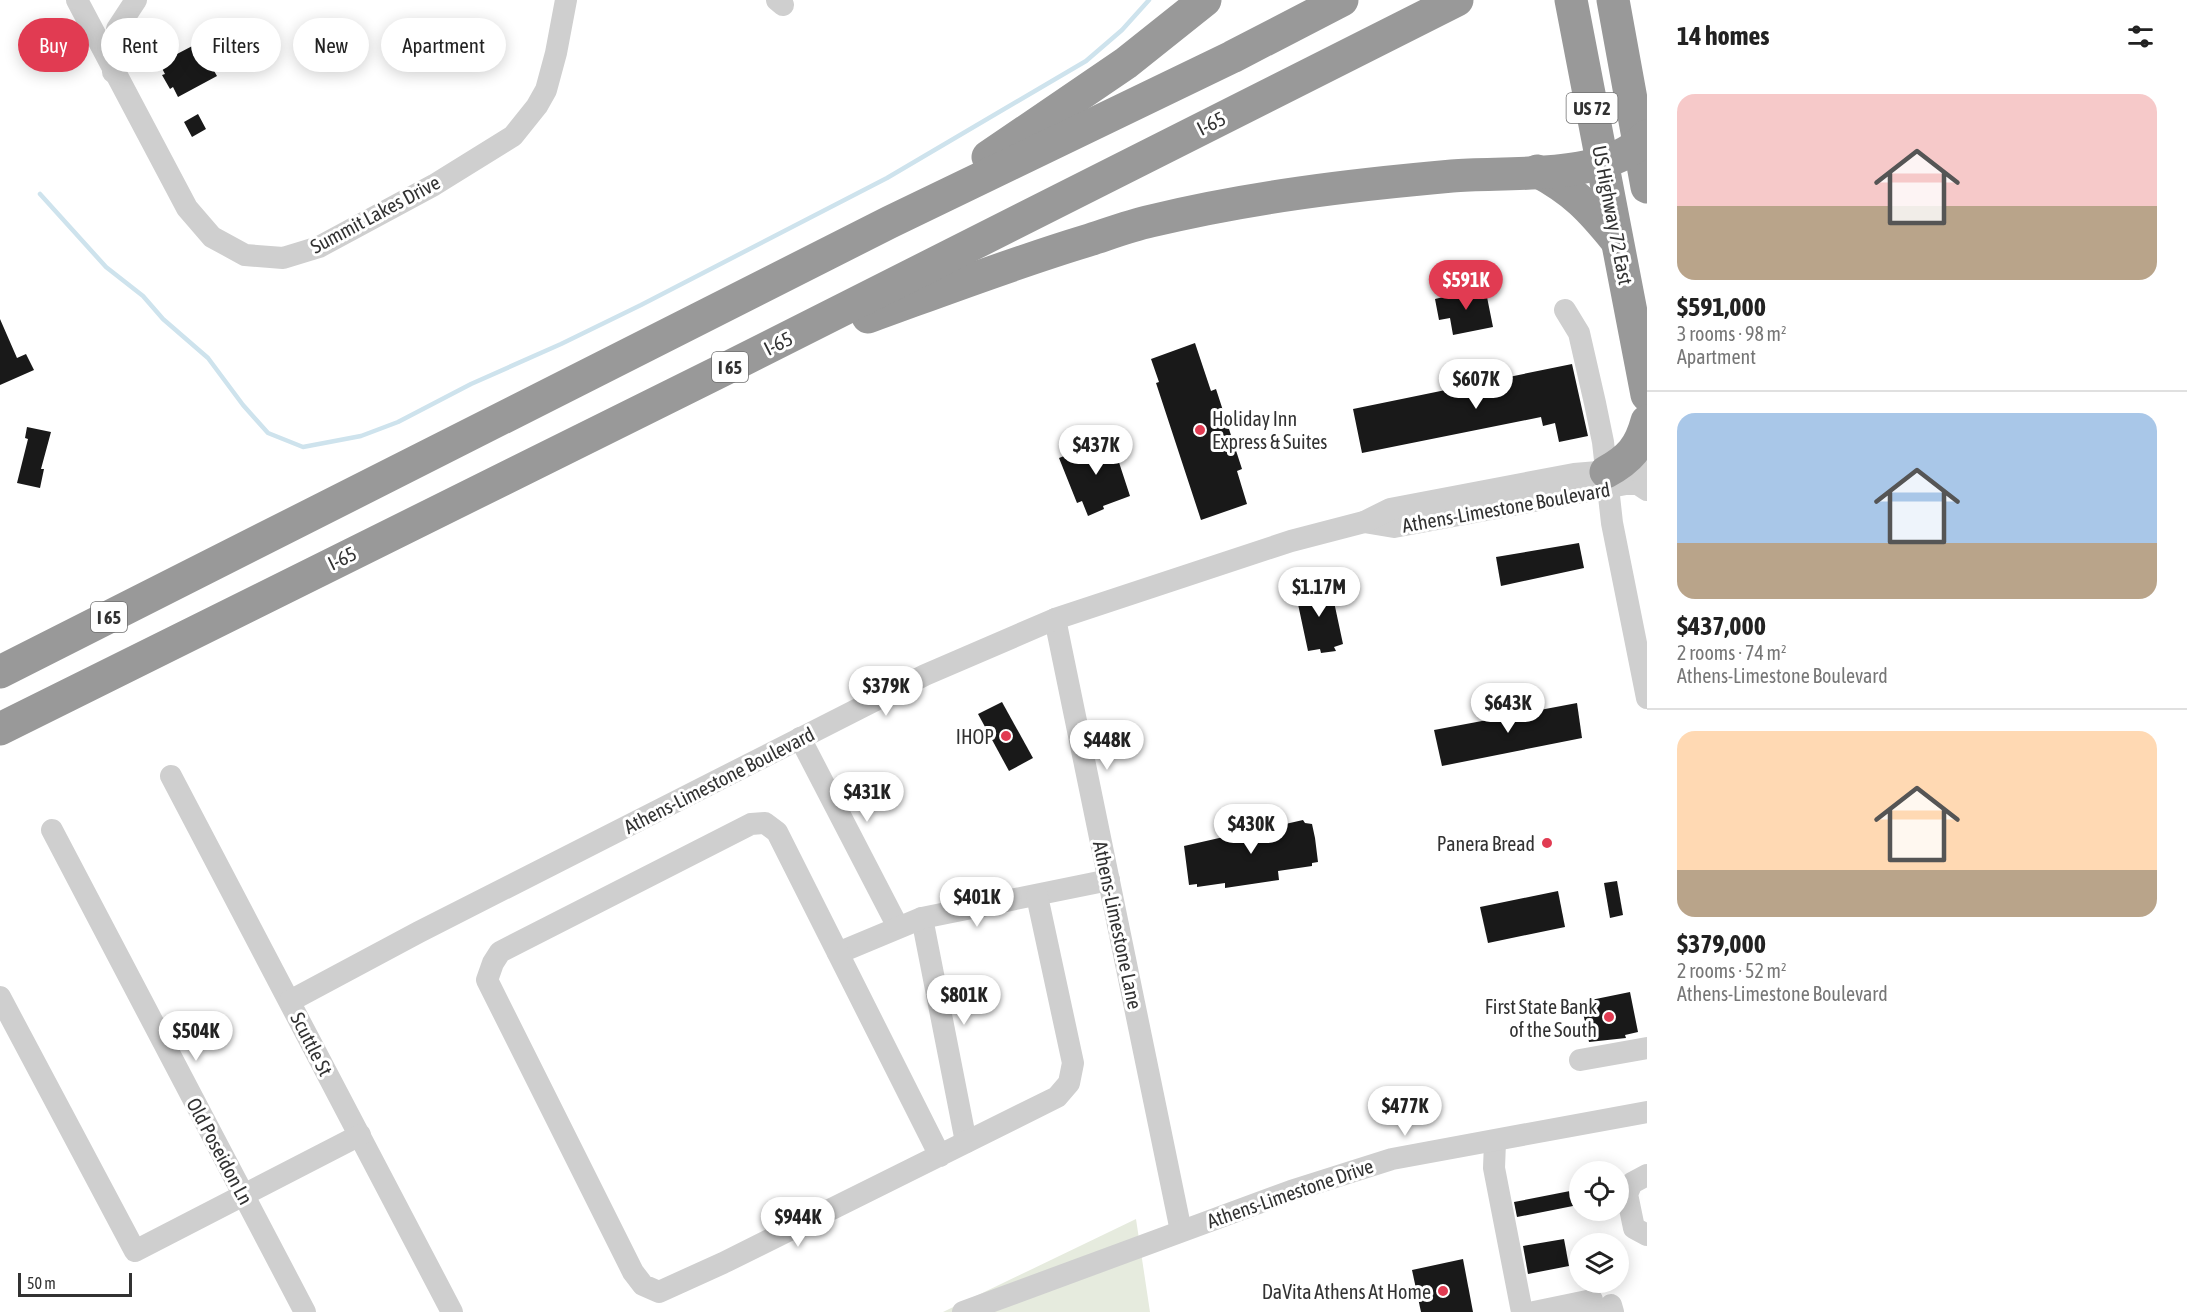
<!DOCTYPE html>
<meta charset="utf-8">
<style>
:root{--surface:#fff;--page:#f2f2f2;--text:#222;--muted:#767676;--line:#e0e0e0;--accent:#e13b52}
body{margin:0;font-family:"Asap Condensed",sans-serif;background:var(--page);color:var(--text);height:100vh;display:flex;flex-direction:column;font-size:22px;white-space:nowrap}
*{box-sizing:border-box;margin:0}
p{font-size:20px;color:var(--muted)}
.icon{flex:none;width:33px;height:33px;fill:none;stroke:currentColor;stroke-width:2;stroke-linecap:round;stroke-linejoin:round}
.map{position:relative;flex:1;overflow:hidden}
.panel{display:flex;flex-direction:column;background:var(--surface);width:540px}
.panel>*{flex:none}
.top-card{position:absolute;left:18px;top:18px;width:570px;height:54px;display:flex;gap:12px}
.controls{position:absolute;left:1569px;top:1161px;display:grid;gap:12px}
.controls a{display:grid;place-items:center;width:60px;height:60px;border-radius:50%;background:var(--surface);box-shadow:0 3px 15px #0003;font-size:30px}
.scale{position:absolute;left:18px;bottom:15px;width:114px;box-sizing:border-box;padding-left:6px;border:3px solid #323232;border-top:0;font-size:16px;line-height:21px;white-space:nowrap;color:#323232;-webkit-text-stroke:4px #fff;paint-order:stroke}
.price{position:absolute;translate:-50% -51px;padding:0 14px;border-radius:21px;background:#fff;color:#222;font-size:20px;line-height:39px;filter:drop-shadow(0 2px 3px #0008)}
.price::after{content:'';position:absolute;left:50%;top:36px;width:18px;height:14px;margin-left:-9px;background:inherit;clip-path:polygon(0 0,100% 0,50% 100%)}
.price.selected{background:var(--accent);color:#fff}
ul{padding:0;list-style:none}
li{display:grid;align-content:center;gap:12px;height:318px;padding:0 30px}
li+li{border-top:2px solid var(--line)}
li span{display:grid;place-items:center;height:186px;border-radius:18px;color:#555}
li>.icon{margin-inline-start:auto}
span .icon{width:108px;height:108px;fill:#fffc;stroke-width:1}
li b{font-size:26px}
h2{display:flex;justify-content:space-between;align-items:center;height:72px;padding:0 30px;font-size:26px}
.chip{padding:0 21px;border-radius:27px;background:var(--surface);box-shadow:0 3px 15px #0003;font-size:21px;line-height:54px}
.chip.selected{background:var(--accent);color:#fff}
main{display:flex;flex:1;min-height:0}
.map>svg:first-child{display:block}
.green{fill:#e6ebde}
.lines{fill:none;stroke-linecap:round;stroke-linejoin:round}
.stream{stroke:#cee3ed;stroke-width:4.5}
.building{fill:#191919}
.minor{stroke:#cfcfcf;stroke-width:22}
.highway{stroke:#999;stroke-width:33}
.poi-dot{fill:#e13b52;stroke:#fff;stroke-width:2}
.labels{text-anchor:middle;dominant-baseline:central;stroke-width:6;stroke-linejoin:round;paint-order:stroke}
.shield{fill:#fff;stroke:#707070;stroke-width:1.5}
.shield-label{font-size:18px;font-weight:bold;fill:#323232}
.street-label{font-size:20px;fill:#323232;stroke:#fff}
.poi-label{font-size:20px;fill:#323232;stroke:#fff;text-anchor:end}
</style>
<main>
<div class="map">
<svg width="1647" height="1312" viewBox="0 0 1647 1312">
<rect width="100%" height="100%" fill="#fff"/>
<path class="green" d="M1136,1219L1150,1312H943Z"/>
<g class="lines">
<path class="stream" d="M40,194L106,267L143,296L163,319L208,358L243,405L268,433L303,447L361,436L398,422L471,384L561,344L641,305L887,178L1086,61L1122,30L1149,0"/>
</g>
<g class="building">
<path d="M198,43L217,76L178,97L173,87L170,89L162,75L165,74L157,59L175,49L177,54Z"/>
<path d="M198,114L206,129L192,137L184,122Z"/>
<path d="M1485,287L1493,327L1453,335L1450,318L1439,320L1435,299Z"/>
<path d="M0,319L17,358L26,354L34,370L0,385Z"/>
<path d="M1195,343L1211,391L1216,389L1242,469L1237,471L1247,504L1201,520L1156,383L1159,382L1151,359Z"/>
<path d="M1572,364L1588,436L1559,442L1555,423L1543,426L1541,417L1362,453L1353,409Z"/>
<path d="M27,427L51,432L41,469H44L40,488L17,483L28,439L25,438Z"/>
<path d="M1111,438L1130,496L1103,506L1104,509L1088,516L1082,501L1077,503L1059,458Z"/>
<path d="M1579,543L1584,568L1501,586L1496,557Z"/>
<path d="M1330,583L1343,644L1334,647L1336,651L1321,653L1320,649L1308,651L1295,590Z"/>
<path d="M1002,702L1033,758L1009,771L978,714Z"/>
<path d="M1577,703L1582,738L1442,766L1434,730Z"/>
<path d="M1303,820L1305,823L1312,824L1315,838L1318,862L1312,863V866L1278,871L1279,880L1225,888V883L1197,887V884L1189,885L1184,846L1228,836L1227,830L1261,823L1263,829Z"/>
<path d="M1617,881L1623,915L1610,918L1604,883Z"/>
<path d="M1558,891L1565,927L1488,943L1480,907Z"/>
<path d="M1630,992L1638,1032L1625,1035L1626,1038L1589,1042L1581,1002Z"/>
<path d="M1570,1191L1573,1206L1517,1217L1514,1202Z"/>
<path d="M1564,1239L1569,1266L1528,1274L1523,1246Z"/>
<path d="M1463,1259L1473,1312H1421L1412,1270Z"/>
</g>
<g class="lines">
<g class="minor">
<path d="M77,0L187,208L212,237L245,255L283,258L319,247L434,185L513,136L537,106L546,90L556,53L566,0"/>
<path d="M777,0L783,5"/>
<path d="M113,72L117,29L136,0"/>
<path d="M1565,310L1579,333L1595,403L1603,442L1612,523L1647,698"/>
<path d="M1364,522L1394,527L1626,484H1638L1647,490"/>
<path d="M1055,619L1181,1231"/>
<path d="M800,738L898,927"/>
<path d="M171,776L452,1312"/>
<path d="M52,830L305,1312"/>
<path d="M922,918L966,1142"/>
<path d="M838,953L922,918L1109,880"/>
<path d="M0,997L135,1251L360,1135"/>
<path d="M290,1001L419,932L925,675L1055,619L1291,541L1364,522L1390,509L1574,474L1647,468"/>
<path d="M1580,1060L1647,1048"/>
<path d="M1495,1142L1494,1168L1522,1312"/>
<path d="M940,1156L777,832L765,823L751,824L500,952L493,963L487,980L633,1272L643,1285L659,1292L723,1263L1057,1097L1069,1083L1073,1063L1037,896"/>
<path d="M1647,1175L1632,1183L1627,1194L1634,1228L1647,1235"/>
<path d="M1611,1305L1613,1312"/>
<path d="M963,1312L1291,1191L1392,1159L1647,1112"/>
<path d="M1534,1312L1592,1300L1594,1312"/>
</g>
<g class="highway">
<path d="M1571,0L1647,395"/>
<path d="M1613,0L1647,187"/>
<path d="M988,157L1126,63L1205,0"/>
<path d="M1537,171C1574,191 1590,208 1616,240"/>
<path d="M868,317C940,291 1013,263 1086,241C1108,234 1129,226 1151,221C1250,197 1351,185 1452,176C1509,171 1606,182 1647,136"/>
<path d="M1606,472C1630,459 1640,447 1647,421"/>
<path d="M0,672L890,222L1232,57L1342,0"/>
<path d="M0,729L733,365L1457,0"/>
</g>
</g>
<g class="poi-dot">
<circle cx="1200" cy="430" r="6"/>
<circle cx="1006" cy="736" r="6"/>
<circle cx="1547" cy="843" r="6"/>
<circle cx="1609" cy="1017" r="6"/>
<circle cx="1443" cy="1291" r="6"/>
</g>
<g class="labels">
<g class="shield">
<rect x="1566.5" y="93" width="51" height="30" rx="4.5"/>
<rect x="712" y="352" width="36" height="30" rx="4.5"/>
<rect x="91" y="602" width="36" height="30" rx="4.5"/>
</g>
<g class="shield-label">
<text x="1592" y="108">US 72</text>
<text x="730" y="367">I 65</text>
<text x="109" y="617">I 65</text>
</g>
<g class="street-label">
<text transform="translate(1211 123) rotate(-27)">I-65</text>
<text transform="translate(375 214) rotate(-28)">Summit Lakes Drive</text>
<text transform="translate(1613 215) rotate(79)">US Highway 72 East</text>
<text transform="translate(778 343) rotate(-27)">I-65</text>
<text transform="translate(1506 507) rotate(-10)">Athens-Limestone Boulevard</text>
<text transform="translate(342 558) rotate(-26)">I-65</text>
<text transform="translate(719 780) rotate(-27)">Athens-Limestone Boulevard</text>
<text transform="translate(1118 925) rotate(78)">Athens-Limestone Lane</text>
<text transform="translate(312 1044) rotate(63)">Scuttle St</text>
<text transform="translate(220 1151) rotate(62)">Old Poseidon Ln</text>
<text transform="translate(1290 1193) rotate(-19)">Athens-Limestone Drive</text>
</g>
<g class="poi-label">
<text x="1212" y="418" text-anchor="start">Holiday Inn<tspan x="1212" dy="23">Express &amp; Suites</tspan></text>
<text x="994" y="736">IHOP</text>
<text x="1535" y="843">Panera Bread</text>
<text x="1597" y="1006">First State Bank<tspan x="1597" dy="23">of the South</tspan></text>
<text x="1431" y="1291">DaVita Athens At Home</text>
</g>
</g>
</svg>
<div class="controls">
<a><svg class="icon" aria-label="locate" viewBox="0 0 24 24"><circle cx="12" cy="12" r="6"/><path d="M12 2v4M12 18v4M2 12h4M18 12h4"/></svg></a>
<a><svg class="icon" aria-label="layers" viewBox="0 0 24 24"><path d="M12 4l9 5-9 5-9-5zM3 14l9 5 9-5"/></svg></a>
</div>
<div class="scale">50 m</div>
<b class="price selected" style="left:1466px;top:311px">$591K</b>
<b class="price" style="left:1476px;top:410px">$607K</b>
<b class="price" style="left:1096px;top:476px">$437K</b>
<b class="price" style="left:1319px;top:618px">$1.17M</b>
<b class="price" style="left:886px;top:717px">$379K</b>
<b class="price" style="left:1508px;top:734px">$643K</b>
<b class="price" style="left:1107px;top:771px">$448K</b>
<b class="price" style="left:867px;top:823px">$431K</b>
<b class="price" style="left:1251px;top:855px">$430K</b>
<b class="price" style="left:977px;top:928px">$401K</b>
<b class="price" style="left:964px;top:1026px">$801K</b>
<b class="price" style="left:196px;top:1062px">$504K</b>
<b class="price" style="left:1405px;top:1137px">$477K</b>
<b class="price" style="left:798px;top:1248px">$944K</b>
<div class="top-card">
<a class="chip selected">Buy</a>
<a class="chip">Rent</a>
<a class="chip">Filters</a>
<a class="chip">New</a>
<a class="chip">Apartment</a>
</div>
</div>
<section class="panel">
<h2>14 homes<svg class="icon" aria-label="filters" viewBox="0 0 24 24"><path d="M4 7h16M4 17h16"/><circle cx="9" cy="7" r="2"/><circle cx="15" cy="17" r="2"/></svg></h2>
<ul>
<li><span style="background:linear-gradient(#f6c9c9 60%,#b9a48a 0)"><svg class="icon" aria-label="home" viewBox="0 0 24 24"><path d="M3 11l9-7 9 7M6 9v11h12V9"/></svg></span><div><b>$591,000</b><p>3 rooms · 98 m²</p><p>Apartment</p></div></li>
<li><span style="background:linear-gradient(#a9c7e8 70%,#b9a48a 0)"><svg class="icon" aria-label="home" viewBox="0 0 24 24"><path d="M3 11l9-7 9 7M6 9v11h12V9"/></svg></span><div><b>$437,000</b><p>2 rooms · 74 m²</p><p>Athens-Limestone Boulevard</p></div></li>
<li><span style="background:linear-gradient(#ffd9b3 75%,#b9a48a 0)"><svg class="icon" aria-label="home" viewBox="0 0 24 24"><path d="M3 11l9-7 9 7M6 9v11h12V9"/></svg></span><div><b>$379,000</b><p>2 rooms · 52 m²</p><p>Athens-Limestone Boulevard</p></div></li>
</ul>
</section>
</main>
